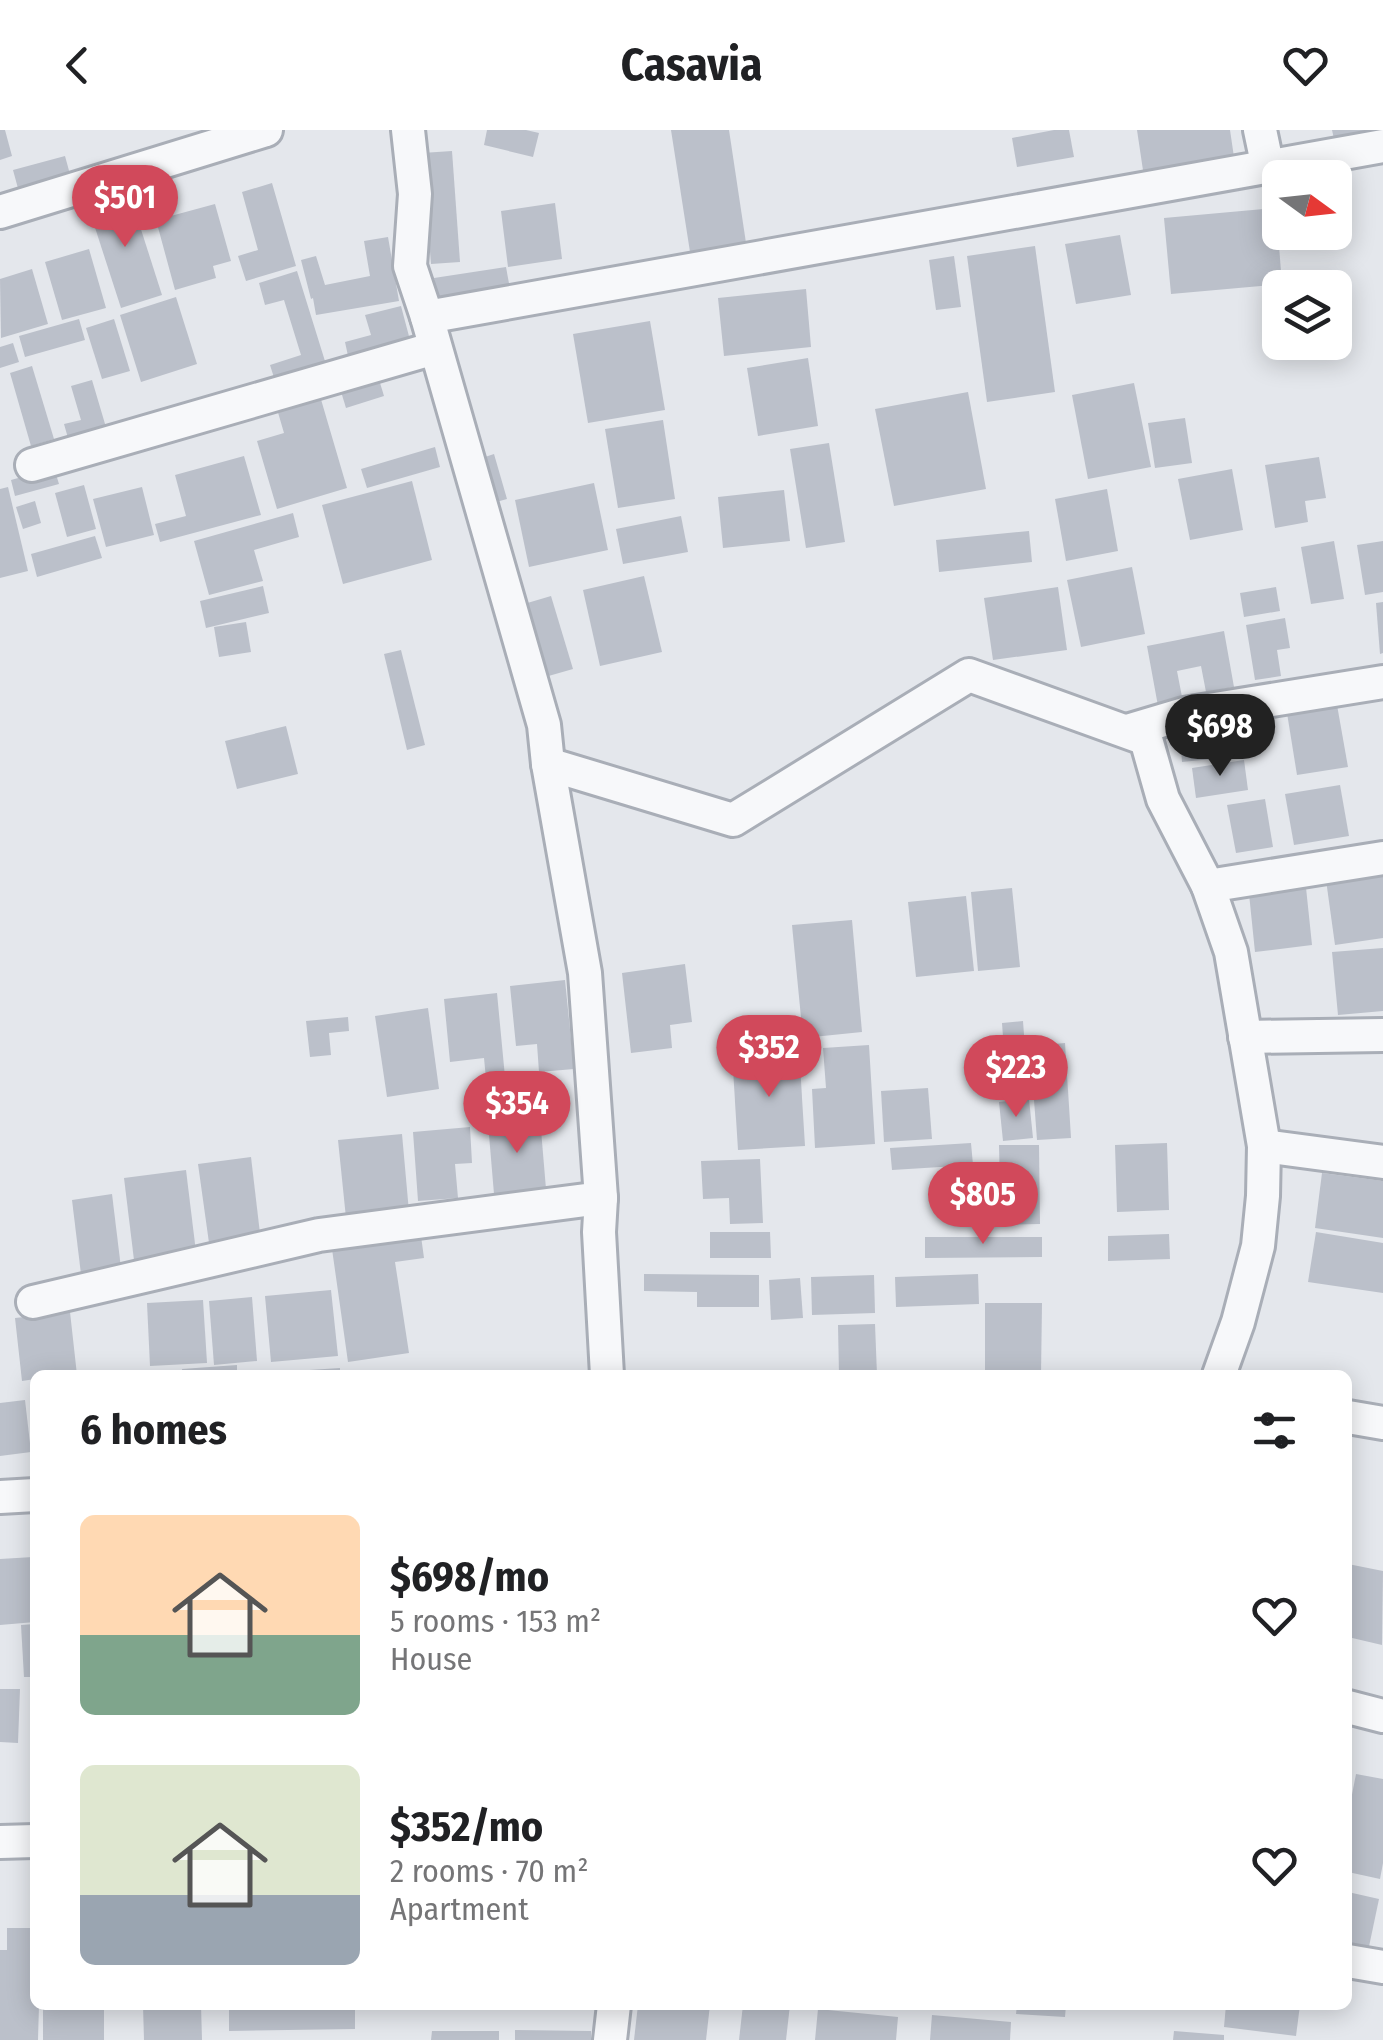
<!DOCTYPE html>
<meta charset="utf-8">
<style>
:root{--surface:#fff;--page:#f2f2f2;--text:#202124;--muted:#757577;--accent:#d1495b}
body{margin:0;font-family:"Fira Sans Condensed",sans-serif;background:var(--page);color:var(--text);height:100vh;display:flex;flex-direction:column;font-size:38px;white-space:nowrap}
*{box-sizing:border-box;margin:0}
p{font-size:32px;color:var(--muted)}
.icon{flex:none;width:55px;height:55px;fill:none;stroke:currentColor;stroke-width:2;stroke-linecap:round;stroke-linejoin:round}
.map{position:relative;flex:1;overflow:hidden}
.sheet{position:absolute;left:30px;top:1240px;width:1322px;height:640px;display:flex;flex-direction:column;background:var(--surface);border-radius:15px;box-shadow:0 5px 25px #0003}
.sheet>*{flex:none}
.needle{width:65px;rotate:105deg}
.controls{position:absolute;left:1262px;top:30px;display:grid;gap:20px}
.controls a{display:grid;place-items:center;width:90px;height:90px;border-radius:15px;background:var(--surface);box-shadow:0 5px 25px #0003;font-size:50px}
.price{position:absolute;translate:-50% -85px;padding:0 22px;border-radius:35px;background:var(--accent);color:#fff;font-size:32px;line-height:65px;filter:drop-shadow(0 2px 5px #0008)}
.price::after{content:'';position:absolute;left:50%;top:60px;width:30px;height:22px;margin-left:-15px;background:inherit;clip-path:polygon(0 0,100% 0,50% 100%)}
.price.active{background:#222;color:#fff}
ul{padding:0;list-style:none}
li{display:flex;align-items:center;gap:30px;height:250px;padding:0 50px}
li span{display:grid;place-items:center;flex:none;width:280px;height:200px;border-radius:15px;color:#555}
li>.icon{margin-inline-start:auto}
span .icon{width:120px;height:120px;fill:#fffc;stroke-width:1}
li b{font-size:42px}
h2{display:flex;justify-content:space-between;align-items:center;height:120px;padding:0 50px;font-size:42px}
header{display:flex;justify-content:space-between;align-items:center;height:130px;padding:0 50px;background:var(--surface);font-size:45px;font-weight:700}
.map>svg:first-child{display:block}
.building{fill:#bbc0ca}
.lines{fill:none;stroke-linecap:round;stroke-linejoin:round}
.minor-casing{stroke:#a9aeb7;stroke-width:38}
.minor{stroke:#f7f8fa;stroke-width:32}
</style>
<header><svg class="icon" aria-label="back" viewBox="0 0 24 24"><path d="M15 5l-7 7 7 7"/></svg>Casavia<svg class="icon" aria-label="heart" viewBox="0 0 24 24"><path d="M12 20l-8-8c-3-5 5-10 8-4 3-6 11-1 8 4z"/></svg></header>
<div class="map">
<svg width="1383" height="1910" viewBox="0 0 1383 1910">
<rect width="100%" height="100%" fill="#e4e7ec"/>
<g class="building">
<path d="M0,0H5L12,26L0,30Z"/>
<path d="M487,0H526L539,3L533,27L484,15Z"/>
<path d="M671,0H729L746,113L690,122Z"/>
<path d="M1054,0H1069L1074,27L1017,37L1012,8Z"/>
<path d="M1137,0H1230L1235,34L1144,47Z"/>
<path d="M1332,0H1383V4L1335,13Z"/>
<path d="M452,21L460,132L431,134L422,23Z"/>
<path d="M65,26L71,48L19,62L13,40Z"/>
<path d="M272,53L296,136L246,151L238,126L258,120L242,62Z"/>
<path d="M129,62L162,165L121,178L88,76Z"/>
<path d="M555,73L562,129L508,137L501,81Z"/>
<path d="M215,74L231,131L213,136L216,148L175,160L156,90Z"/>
<path d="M1276,78L1282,154L1171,164L1164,88Z"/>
<path d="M1120,105L1131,165L1076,174L1065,114Z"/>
<path d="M388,107L399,171L316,185L313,168L311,169L301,130L316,126L325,155L370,146L364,111Z"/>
<path d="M1035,116L1055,262L987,272L967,126Z"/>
<path d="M89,119L106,178L62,190L45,132Z"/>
<path d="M954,126L961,177L936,180L929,130Z"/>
<path d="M506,137L510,159L437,169L434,148Z"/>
<path d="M32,139L48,194L1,208L0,149Z"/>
<path d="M297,141L329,244L278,260L270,235L301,225L284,170L265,175L259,153Z"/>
<path d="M806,159L811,217L724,226L718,168Z"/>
<path d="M176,167L197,234L141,252L120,185Z"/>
<path d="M401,176L410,210L350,235L345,212L371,205L365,185Z"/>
<path d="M79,189L85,210L25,227L19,206Z"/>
<path d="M114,189L130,241L102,249L86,198Z"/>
<path d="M650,191L665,280L588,293L573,204Z"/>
<path d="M13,213L19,232L0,238V217Z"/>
<path d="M808,228L818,296L758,306L747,238Z"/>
<path d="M32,236L54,309L31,316L10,243Z"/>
<path d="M377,243L384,266L346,278L339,255Z"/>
<path d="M92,250L108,304L70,315L64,294L81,290L71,256Z"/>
<path d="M1134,253L1151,337L1088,349L1072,265Z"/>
<path d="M968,262L986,359L894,376L875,279Z"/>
<path d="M320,266L347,358L277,379L257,311L284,303L277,279Z"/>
<path d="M1185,288L1192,333L1155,338L1148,293Z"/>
<path d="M663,290L675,369L618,378L605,299Z"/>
<path d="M829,313L845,412L806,418L790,319Z"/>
<path d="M435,317L440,337L367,358L361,339Z"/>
<path d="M494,324L507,369L489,374L476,330Z"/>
<path d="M244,326L261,385L160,412L155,394L186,386L175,345Z"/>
<path d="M1319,327L1326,368L1305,371L1308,392L1275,398L1265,335Z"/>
<path d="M54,338L59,354L15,366L11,350Z"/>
<path d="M1232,339L1243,400L1190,410L1178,349Z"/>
<path d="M412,351L432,430L343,454L322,375Z"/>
<path d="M594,353L608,420L529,437L515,370Z"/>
<path d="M84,355L96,399L67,407L55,363Z"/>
<path d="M8,357L28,441L0,448V359Z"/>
<path d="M142,357L154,405L106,417L93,369Z"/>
<path d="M1107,359L1118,421L1066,431L1055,369Z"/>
<path d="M784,360L790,411L723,418L718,367Z"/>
<path d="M35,371L41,393L23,399L16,377Z"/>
<path d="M293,383L299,407L254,420L263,451L209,465L194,411Z"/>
<path d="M681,386L688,422L623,434L616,399Z"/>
<path d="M1029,401L1032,432L939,442L936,410Z"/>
<path d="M95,406L102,428L37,447L31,424Z"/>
<path d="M1334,411L1344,469L1311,474L1301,417Z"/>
<path d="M1383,411V462L1365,465L1357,415Z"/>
<path d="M1132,437L1145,504L1081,517L1067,450Z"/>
<path d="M644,446L662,522L600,536L583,460Z"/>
<path d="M263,456L269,483L206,498L200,471Z"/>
<path d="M1058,457L1067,520L993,530L984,468Z"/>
<path d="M1276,457L1280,481L1244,487L1240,463Z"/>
<path d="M551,466L573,539L545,547L524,474Z"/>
<path d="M1383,472V523L1380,524L1376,473Z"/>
<path d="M1285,488L1290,518L1277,520L1281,546L1255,550L1246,495Z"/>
<path d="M246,492L251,522L219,527L214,497Z"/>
<path d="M1224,501L1234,557L1206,562L1201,536L1177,541L1183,572L1158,576L1147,516Z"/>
<path d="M401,520L425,615L407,620L384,524Z"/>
<path d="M1337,575L1348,637L1297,645L1287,583Z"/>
<path d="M1238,588L1241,626L1182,632L1179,594Z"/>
<path d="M286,596L298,644L237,659L225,611Z"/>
<path d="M1244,630L1248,660L1196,668L1192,638Z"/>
<path d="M1340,655L1349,706L1294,715L1285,664Z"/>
<path d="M1265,669L1273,717L1236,723L1227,675Z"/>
<path d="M1383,742V808L1335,815L1326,750Z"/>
<path d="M1305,748L1312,815L1255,822L1248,754Z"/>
<path d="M1012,758L1020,837L978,841L971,762Z"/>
<path d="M966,766L974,841L916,847L908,772Z"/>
<path d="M852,790L862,902L803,908L792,795Z"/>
<path d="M1383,818V881L1338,885L1332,822Z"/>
<path d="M685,834L692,892L670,895L672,918L631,923L622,843Z"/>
<path d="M565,850L574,939L539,942L537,914L516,916L510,856Z"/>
<path d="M497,863L505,947L486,949L484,928L450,932L444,869Z"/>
<path d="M428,878L439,959L387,967L375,886Z"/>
<path d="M348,887L349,901L329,903L331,925L310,927L306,891Z"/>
<path d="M1023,891L1028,960L1007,962L1002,893Z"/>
<path d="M1065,913L1071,1008L1037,1010L1030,916Z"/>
<path d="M869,915L875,1014L815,1018L812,959L826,958L823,918Z"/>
<path d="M799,919L805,1016L738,1020L732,923Z"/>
<path d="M928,958L932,1009L884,1012L881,961Z"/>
<path d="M1029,969L1033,1008L1003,1011L999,972Z"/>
<path d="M540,988L546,1059L494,1064L488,993Z"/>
<path d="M470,997L472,1033L455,1034L458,1068L418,1071L413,1002Z"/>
<path d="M402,1004L409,1082L346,1088L338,1010Z"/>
<path d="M971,1013L973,1035L892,1040L890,1018Z"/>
<path d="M1167,1013L1169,1080L1117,1082L1115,1015Z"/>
<path d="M999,1015H1039L1040,1094L1001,1095Z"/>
<path d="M251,1027L261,1112L210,1120L198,1034Z"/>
<path d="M760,1029L763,1093L730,1094L729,1068L703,1069L701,1031Z"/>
<path d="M186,1040L196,1122L134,1130L124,1048Z"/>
<path d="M1322,1043L1383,1051V1108L1315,1098Z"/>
<path d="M112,1064L121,1138L81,1144L72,1070Z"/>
<path d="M710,1102H770L771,1128H710Z"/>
<path d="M1316,1102L1383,1113V1163L1308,1152Z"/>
<path d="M1169,1104L1170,1129L1108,1131V1106Z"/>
<path d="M421,1106L424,1128L395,1132L409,1223L348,1232L332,1119Z"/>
<path d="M925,1107H1042V1127L925,1128Z"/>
<path d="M644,1144L759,1145V1177H697V1162L644,1161Z"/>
<path d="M978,1144L979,1174L896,1177L895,1147Z"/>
<path d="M874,1145L875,1183L812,1185L811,1147Z"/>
<path d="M800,1148L803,1188L771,1190L769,1150Z"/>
<path d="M331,1160L338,1226L271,1232L265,1166Z"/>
<path d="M252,1167L257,1231L214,1235L209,1171Z"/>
<path d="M203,1170L207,1233L150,1236L147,1173Z"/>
<path d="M985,1173H1042L1041,1245H985Z"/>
<path d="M70,1182L77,1245H35V1249L22,1251L15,1188Z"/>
<path d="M875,1194L877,1245H839L838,1195Z"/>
<path d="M237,1235V1245H183L182,1239Z"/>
<path d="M340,1238V1245H294V1241Z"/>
<path d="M25,1270L31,1322L0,1326V1273Z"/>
<path d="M33,1427L35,1492L0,1495V1429Z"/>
<path d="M1348,1434L1383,1441L1382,1515L1348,1507Z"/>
<path d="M35,1494V1547H24L21,1495Z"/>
<path d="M0,1559H20L18,1613L0,1612Z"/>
<path d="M1356,1644L1383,1649V1733L1380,1749L1348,1742V1685Z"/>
<path d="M1348,1762L1379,1769L1367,1826L1348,1822Z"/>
<path d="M7,1798H35V1875H39L38,1910H0V1820H7Z"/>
<rect x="43" y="1875" width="61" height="35"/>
<path d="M143,1875H201L202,1910H144Z"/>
<path d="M229,1875H355V1899L229,1901Z"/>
<path d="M638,1875H710L706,1910H634Z"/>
<path d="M743,1875H790L786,1910H739Z"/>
<path d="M1017,1875H1066L1065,1887L1016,1884Z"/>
<path d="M1226,1875H1300L1296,1906L1224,1897Z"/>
<path d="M818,1879L898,1887L896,1910H815Z"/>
<path d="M932,1885L1011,1892L1010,1910H930Z"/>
<path d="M515,1900L591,1901V1910H515Z"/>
<path d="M432,1901H499V1910H431Z"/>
<path d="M1174,1901L1224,1905V1910H1173Z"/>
</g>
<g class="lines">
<g class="minor-casing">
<g id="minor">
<path d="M408,0L415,64L410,136L427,187L544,595L548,634L585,843L601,1068L599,1102L607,1245"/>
<path d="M1260,0L1268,38"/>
<path d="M0,82L266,0"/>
<path d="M427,187L1383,16"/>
<path d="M32,335L435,218"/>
<path d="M1127,601L1184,584L1383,552"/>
<path d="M548,634L733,690L969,545L1146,609L1163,669L1208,756L1231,822L1264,1016L1263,1066L1258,1116L1238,1192L1219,1245"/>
<path d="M1208,756L1383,728"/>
<path d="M1245,907L1383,905"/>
<path d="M1264,1016L1383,1032"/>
<path d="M33,1172L319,1105L601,1068"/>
<path d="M1348,1287L1383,1293"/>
<path d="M0,1367L35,1365"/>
<path d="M1348,1577L1383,1586"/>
<path d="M0,1712L35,1711"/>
<path d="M1348,1831L1383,1837"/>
<path d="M610,1910L614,1875"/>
</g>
</g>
<use href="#minor" class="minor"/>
</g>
</svg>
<div class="controls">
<a><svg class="needle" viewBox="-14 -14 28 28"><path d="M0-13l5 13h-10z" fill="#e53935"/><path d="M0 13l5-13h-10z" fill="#757577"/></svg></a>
<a><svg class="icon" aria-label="layers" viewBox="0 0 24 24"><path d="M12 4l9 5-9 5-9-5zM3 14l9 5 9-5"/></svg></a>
</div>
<b class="price" style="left:125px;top:120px">$501</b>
<b class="price active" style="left:1220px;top:649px">$698</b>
<b class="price" style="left:769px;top:970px">$352</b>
<b class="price" style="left:1016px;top:990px">$223</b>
<b class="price" style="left:517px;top:1026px">$354</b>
<b class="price" style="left:983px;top:1117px">$805</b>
<section class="sheet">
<h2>6 homes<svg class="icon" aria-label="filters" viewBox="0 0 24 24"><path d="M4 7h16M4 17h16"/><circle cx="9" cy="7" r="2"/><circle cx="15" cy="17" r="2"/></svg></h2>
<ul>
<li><span style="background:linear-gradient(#ffd9b3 60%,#7fa58c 0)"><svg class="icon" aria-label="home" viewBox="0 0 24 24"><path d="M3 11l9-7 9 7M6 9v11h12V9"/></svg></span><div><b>$698/mo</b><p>5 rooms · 153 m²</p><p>House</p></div><svg class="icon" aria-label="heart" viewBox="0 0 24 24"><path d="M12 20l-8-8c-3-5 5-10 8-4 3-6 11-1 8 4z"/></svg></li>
<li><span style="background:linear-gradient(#dfe7d0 65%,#9aa5b1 0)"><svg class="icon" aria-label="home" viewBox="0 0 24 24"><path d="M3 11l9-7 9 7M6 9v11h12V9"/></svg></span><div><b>$352/mo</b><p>2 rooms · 70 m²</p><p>Apartment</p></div><svg class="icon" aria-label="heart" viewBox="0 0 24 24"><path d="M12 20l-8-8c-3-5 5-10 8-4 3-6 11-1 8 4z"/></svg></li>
</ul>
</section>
</div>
